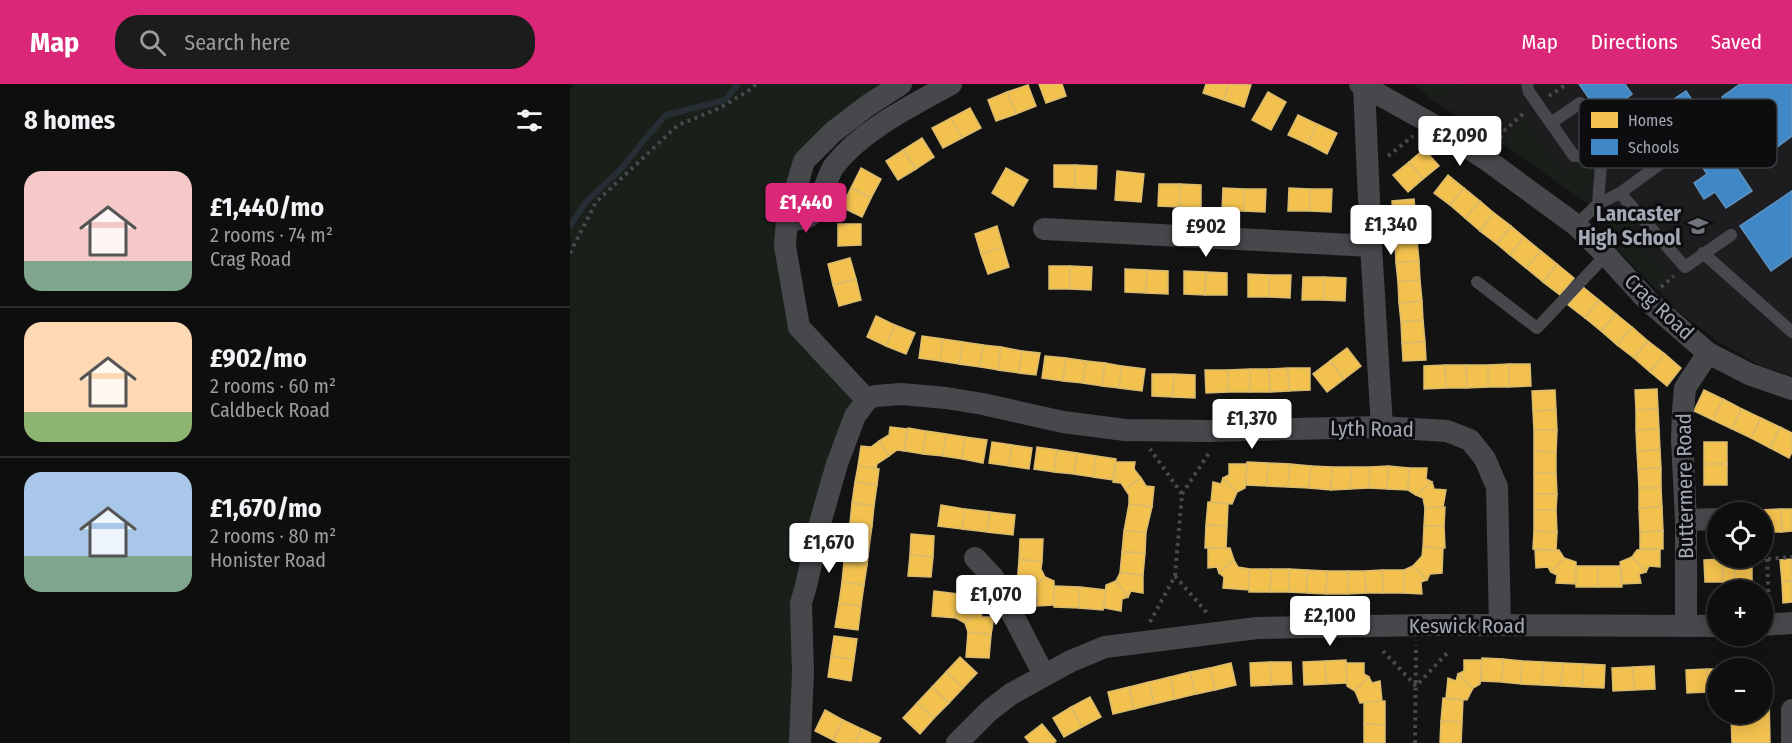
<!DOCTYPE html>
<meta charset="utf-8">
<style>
:root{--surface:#0e0e0e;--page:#1c1c1c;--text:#f1f3f6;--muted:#9b9c9e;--line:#2e2e2e;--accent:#db2777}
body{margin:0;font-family:"Fira Sans Condensed",sans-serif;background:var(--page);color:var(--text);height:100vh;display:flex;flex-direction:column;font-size:22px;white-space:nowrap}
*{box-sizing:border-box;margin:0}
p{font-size:20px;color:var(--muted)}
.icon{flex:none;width:33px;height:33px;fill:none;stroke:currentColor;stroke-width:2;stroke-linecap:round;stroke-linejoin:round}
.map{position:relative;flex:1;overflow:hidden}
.drawer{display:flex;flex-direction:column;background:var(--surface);width:570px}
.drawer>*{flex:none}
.fabs{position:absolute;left:1137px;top:418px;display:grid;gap:12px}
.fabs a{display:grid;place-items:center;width:66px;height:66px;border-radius:50%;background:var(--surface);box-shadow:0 3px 15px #0003,0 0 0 2px var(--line);font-size:30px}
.price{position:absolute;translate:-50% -51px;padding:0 14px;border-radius:6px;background:#fff;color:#222;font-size:20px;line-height:39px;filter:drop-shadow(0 2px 3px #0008)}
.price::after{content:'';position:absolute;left:50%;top:36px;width:18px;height:14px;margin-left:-9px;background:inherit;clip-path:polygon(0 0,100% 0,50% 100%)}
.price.current{background:var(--accent);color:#fff}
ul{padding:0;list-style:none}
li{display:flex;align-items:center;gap:18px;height:150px;padding:0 24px}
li+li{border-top:2px solid var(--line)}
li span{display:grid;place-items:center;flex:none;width:168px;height:120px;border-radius:18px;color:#555}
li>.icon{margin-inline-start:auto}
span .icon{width:72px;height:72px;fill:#fffc;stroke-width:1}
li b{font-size:26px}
h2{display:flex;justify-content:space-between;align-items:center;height:72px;padding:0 24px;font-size:26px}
header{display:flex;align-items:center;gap:36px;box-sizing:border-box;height:84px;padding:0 30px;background:var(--accent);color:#fff}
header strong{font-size:28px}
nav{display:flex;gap:33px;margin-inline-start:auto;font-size:21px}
.search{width:420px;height:54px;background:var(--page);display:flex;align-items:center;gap:15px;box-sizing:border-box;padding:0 21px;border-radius:24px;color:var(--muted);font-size:22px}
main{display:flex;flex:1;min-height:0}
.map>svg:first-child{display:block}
.built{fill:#1d1d1f}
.green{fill:#19201a}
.homes{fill:#f2c14e;stroke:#daba6d;stroke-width:1.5}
.schools{fill:#3f88c5;stroke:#5d92c0;stroke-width:1.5}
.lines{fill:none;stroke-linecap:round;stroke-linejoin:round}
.stream{stroke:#262d35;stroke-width:6}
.path{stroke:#494a4e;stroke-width:4;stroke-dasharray:3 4.5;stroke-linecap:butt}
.service{stroke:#47484c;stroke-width:12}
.minor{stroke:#47484c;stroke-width:22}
.labels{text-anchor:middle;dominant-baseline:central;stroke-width:6;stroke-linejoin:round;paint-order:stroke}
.poi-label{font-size:21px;font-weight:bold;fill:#a3a8b5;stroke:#0d0d0f;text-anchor:end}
.street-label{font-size:21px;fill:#a3a8b5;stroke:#0d0d0f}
.key{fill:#0d0d0f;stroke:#3a3c41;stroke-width:1.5}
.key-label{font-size:16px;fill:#a3a8b5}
</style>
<header>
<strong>Map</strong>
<div class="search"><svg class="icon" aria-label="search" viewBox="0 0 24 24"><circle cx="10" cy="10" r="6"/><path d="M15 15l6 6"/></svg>Search here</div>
<nav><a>Map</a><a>Directions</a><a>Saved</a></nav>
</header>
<main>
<section class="drawer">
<h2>8 homes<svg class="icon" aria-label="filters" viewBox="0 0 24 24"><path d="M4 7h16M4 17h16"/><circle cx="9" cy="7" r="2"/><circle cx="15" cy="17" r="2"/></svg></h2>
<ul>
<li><span style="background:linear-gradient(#f6c9c9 75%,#7fa58c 0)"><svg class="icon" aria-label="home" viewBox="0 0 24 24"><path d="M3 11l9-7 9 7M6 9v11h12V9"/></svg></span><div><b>£1,440/mo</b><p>2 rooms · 74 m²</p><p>Crag Road</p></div></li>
<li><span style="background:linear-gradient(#ffd9b3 75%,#8fb573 0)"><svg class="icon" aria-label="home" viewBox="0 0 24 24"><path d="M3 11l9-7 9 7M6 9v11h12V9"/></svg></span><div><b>£902/mo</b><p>2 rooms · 60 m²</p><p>Caldbeck Road</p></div></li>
<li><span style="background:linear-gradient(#a9c7e8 70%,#7fa58c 0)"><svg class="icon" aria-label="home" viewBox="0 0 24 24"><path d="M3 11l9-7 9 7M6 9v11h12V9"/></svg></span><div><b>£1,670/mo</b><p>2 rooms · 80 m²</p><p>Honister Road</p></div></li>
</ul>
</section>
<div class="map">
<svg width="1222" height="659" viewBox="0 0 1222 659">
<rect width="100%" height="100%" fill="#131313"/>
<path class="built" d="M844,0H1222V292L1191,282L1149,258L1109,228L1036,154L1032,130L929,57L863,17Z"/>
<g class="green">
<path d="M5,0H331L234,77L217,136L229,243L297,316L236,502L230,659H0V5Z"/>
<path d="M844,0H892L863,17Z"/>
<path d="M954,34L992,90L1018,75L1023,76L1026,80L1016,117L933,60L951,35Z"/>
<path d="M1048,125L1054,128L1066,139V144L1058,153L1096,190V194L1089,201L1082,200L1036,154L1032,130L1042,126Z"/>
</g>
<g class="homes">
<path d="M469,0H492L496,12L476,19Z"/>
<path d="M636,0H659L654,16L633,9Z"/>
<path d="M659,0L681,1L674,23L654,16Z"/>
<path d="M458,1L466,22L446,30L437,8Z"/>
<path d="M437,8L446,30L426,37L418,16Z"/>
<path d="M698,8L716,18L701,46L682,36Z"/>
<path d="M400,24L411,44L392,54L381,34Z"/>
<path d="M728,31L747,40L738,60L718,51Z"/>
<path d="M381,34L392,54L373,64L362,44Z"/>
<path d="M747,40L767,49L757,70L738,60Z"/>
<path d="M352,54L364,73L346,85L333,66Z"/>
<path d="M854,65L869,82L853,95L839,78Z"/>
<path d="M333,66L346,85L328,96L316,77Z"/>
<path d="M839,78L853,95L838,108L823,91Z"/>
<path d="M484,81H505V104L484,103Z"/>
<path d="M505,81L527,82L526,105L505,104Z"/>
<path d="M291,84L311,95L301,114L281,104Z"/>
<path d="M436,84L458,96L443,122L422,109Z"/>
<path d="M547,87L574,90L571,118L545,116Z"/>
<path d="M878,91L894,104L880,121L864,109Z"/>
<path d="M589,100H610V123L588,122Z"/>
<path d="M610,100L631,101V124L610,123Z"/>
<path d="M281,104L301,114L292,133L271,123Z"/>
<path d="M653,104L674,105V127H652Z"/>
<path d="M719,104L740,105V127H718Z"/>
<path d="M894,104L910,117L895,134L880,121Z"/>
<path d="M674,105H696L695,128L674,127Z"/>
<path d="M740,105H762L761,128L740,127Z"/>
<path d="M844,115L846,135L823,137L822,117Z"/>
<path d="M910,117L924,129L910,147L895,134Z"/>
<path d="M924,129L941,142L927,160L910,147Z"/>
<path d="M846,135L847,156L825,157L823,137Z"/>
<path d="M268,140H291V161L268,162Z"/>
<path d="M427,142L433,163L411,170L405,150Z"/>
<path d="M941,142L954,153L940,171L927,160Z"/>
<path d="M954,153L971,167L956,184L940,171Z"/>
<path d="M847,156L849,177L826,179L825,157Z"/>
<path d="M433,163L439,183L418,190L411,170Z"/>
<path d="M971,167L987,180L973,198L956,184Z"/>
<path d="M280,174L286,195L263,201L258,180Z"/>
<path d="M849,177L850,196L828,198L826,179Z"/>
<path d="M987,180L1004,194L990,211L973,198Z"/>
<rect x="479" y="182" width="21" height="23"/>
<path d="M500,182L522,183L521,206L500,205Z"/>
<path d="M555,185L577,186L576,209L555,208Z"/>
<path d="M577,186L598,187V210L576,209Z"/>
<path d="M614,187L636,188L635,211L614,210Z"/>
<path d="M636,188L657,189V211H635Z"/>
<path d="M678,190L699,191V213H678Z"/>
<path d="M699,191H721L720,214L699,213Z"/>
<path d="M733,193H754V216H732Z"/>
<path d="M754,193L776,194L775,217L754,216Z"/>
<path d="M286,195L291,216L269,222L263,201Z"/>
<path d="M850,196L852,217L829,219L828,198Z"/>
<path d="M1013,203L1029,216L1015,234L998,221Z"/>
<path d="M1029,216L1046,230L1031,247L1015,234Z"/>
<path d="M852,217L853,236L831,238L829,219Z"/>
<path d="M1046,230L1062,243L1047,261L1031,247Z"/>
<path d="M306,232L325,241L316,262L297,253Z"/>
<path d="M853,236L855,258L832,259L831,238Z"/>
<path d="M325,241L345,249L336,270L316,262Z"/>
<path d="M1062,243L1078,257L1064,274L1047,261Z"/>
<path d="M352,252L373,255L370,277L349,274Z"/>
<path d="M373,255L393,258L389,280L370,277Z"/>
<path d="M1078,257L1095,270L1080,288L1064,274Z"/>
<path d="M393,258L413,261L410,283L389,280Z"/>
<path d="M855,258L856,276L833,277L832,259Z"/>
<path d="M413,261L431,263L428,286L410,283Z"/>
<path d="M431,263L452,267L449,289L428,286Z"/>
<path d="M777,264L791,282L774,295L760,277Z"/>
<path d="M452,267L470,269L466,291L449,289Z"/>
<path d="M1095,270L1111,284L1097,302L1080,288Z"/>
<path d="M475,272L496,274L493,297L472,294Z"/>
<path d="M496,274L516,277L513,299L493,297Z"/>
<path d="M516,277L535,279L532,302L513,299Z"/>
<path d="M760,277L774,295L757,308L743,290Z"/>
<path d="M535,279L552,282L549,304L532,302Z"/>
<path d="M939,280V303H918V281Z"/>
<path d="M939,280H960L961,302L939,303Z"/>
<path d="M875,281L876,304L854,305V282Z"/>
<path d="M875,281H896L897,304H876Z"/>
<path d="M896,281H918V303L897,304Z"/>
<path d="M552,282L575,285L572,307L549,304Z"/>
<path d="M718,284L719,307L700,308L699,285Z"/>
<path d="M718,284H740V306L719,307Z"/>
<path d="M680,285V308H658V286Z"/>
<path d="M680,285H699L700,308H680Z"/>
<path d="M635,286H658V308L636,309Z"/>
<path d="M582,290H604L603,313L582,312Z"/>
<path d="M604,290L625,291V314L603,313Z"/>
<path d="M1087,305L1088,325L1066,326L1065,306Z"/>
<path d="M985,306L986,326L963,327L962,307Z"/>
<path d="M1134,306L1153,315L1143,336L1124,327Z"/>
<path d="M1153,315L1172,325L1162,345L1143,336Z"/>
<path d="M1088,325L1089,345L1066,346V326Z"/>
<path d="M1172,325L1191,334L1181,354L1162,345Z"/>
<path d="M986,326L987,346H964L963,327Z"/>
<path d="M1191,334L1210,343L1200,364L1181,354Z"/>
<path d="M320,343L337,345L334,367L327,366L319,372L309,357L319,351Z"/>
<path d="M1210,343L1222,349V368L1219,374L1200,364Z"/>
<path d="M338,344L356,347L353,370L334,367Z"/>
<path d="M1089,345L1090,366L1067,367L1066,346Z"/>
<path d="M964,346H987L986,368L964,367Z"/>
<path d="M356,347L376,350L373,372L353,370Z"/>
<path d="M376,350L395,353L392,375L373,372Z"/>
<path d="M395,353L417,356L413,379L392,375Z"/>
<path d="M309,357L319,372L307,380L306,385L288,382L291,362L301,363Z"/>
<path d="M422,358L442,361L439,382L419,379Z"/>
<rect x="1134" y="358" width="23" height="22"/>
<path d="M442,361L462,364L459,385L439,382Z"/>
<path d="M467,363L487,366L484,388L464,385Z"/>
<path d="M487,366L507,369L504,390L484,388Z"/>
<path d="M1090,366L1091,384L1068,385L1067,367Z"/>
<path d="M964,367L986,368V389H964Z"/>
<path d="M507,369L526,372L523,393L504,390Z"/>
<path d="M526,372L546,375L543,396L523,393Z"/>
<path d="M546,378H565L564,385L571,394L555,405L551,399L543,398Z"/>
<path d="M677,378L698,379L697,402L676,401Z"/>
<path d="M698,379L720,380L718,403L697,402Z"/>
<path d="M659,380H677L675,404L667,408L653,394L659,391Z"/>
<path d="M720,380L741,382L739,404L718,403Z"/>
<rect x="1134" y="380" width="23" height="21"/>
<path d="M288,382L309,385L307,401L285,398Z"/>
<path d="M741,382L762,383L761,406L739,404Z"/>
<path d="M818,382L839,384L838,406L817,405Z"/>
<path d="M818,382L817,405L799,404L800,383Z"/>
<path d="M762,383H782L780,405L761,406Z"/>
<path d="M782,383H800L799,404L780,405Z"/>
<path d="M839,384H857L856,395L862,398L846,411L838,406Z"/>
<path d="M1091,384V404H1069L1068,385Z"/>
<path d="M964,389H986L987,410H964Z"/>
<path d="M571,394L576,402L584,403L582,423L559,420V411L555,405Z"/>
<path d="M653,394L667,408L662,420L641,418L643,398L651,400Z"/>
<path d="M285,398L307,401L304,422L282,419Z"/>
<path d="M862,398L864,405L876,406L873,423L855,424L853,414L846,411Z"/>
<path d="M1069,404H1091L1092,423L1069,424Z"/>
<path d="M964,410H987L986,426H964Z"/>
<path d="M638,418L658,420L657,442L636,441Z"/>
<path d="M282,419L304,422L302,442L280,439Z"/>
<path d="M559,420L582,423L576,448L554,447Z"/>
<path d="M371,421L395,425L392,445L368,442Z"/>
<path d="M875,423L874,442H854L855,424Z"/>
<path d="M1092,423L1093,447L1070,448L1069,424Z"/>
<path d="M395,425L420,428L417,448L392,445Z"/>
<path d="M1211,425H1222V447L1212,448Z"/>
<path d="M1211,425L1212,448H1192V429H1190V426Z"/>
<path d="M964,426H986L987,448L964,447Z"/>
<path d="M420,428L445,431L443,451L417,448Z"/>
<path d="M280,439L302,442L299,464L277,461Z"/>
<path d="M636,441L657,442L656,464H635Z"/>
<path d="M854,442H874L875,464L853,463Z"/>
<path d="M554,447L576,448L575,469L552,468Z"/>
<path d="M964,447L987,448L986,466L963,465Z"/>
<path d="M1093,447V465H1070V448Z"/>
<path d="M341,450L364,452L363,473L340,471Z"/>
<path d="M450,455H473L472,477L449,476Z"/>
<path d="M277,461L299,464L297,481L274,478Z"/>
<path d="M853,463L873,464L872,489L860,490L857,496L843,482L852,472Z"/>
<path d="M638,464H660L664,476L649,489L647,483L638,484Z"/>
<path d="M1090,465V483L1079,482L1076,488L1062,473L1067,466Z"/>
<path d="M965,466H989L994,474L981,488L978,483L966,484Z"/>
<path d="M552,468L575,469L573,491L550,489Z"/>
<path d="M340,471L363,473L361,493L338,492Z"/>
<path d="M1062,473L1076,488L1069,490L1071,499L1052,500L1050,478Z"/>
<path d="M994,474L1006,478V500L986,499L987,491L981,488Z"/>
<path d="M1152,475H1165V498H1153Z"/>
<path d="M1152,475L1153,498H1135L1134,476Z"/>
<rect x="1165" y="475" width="17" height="23"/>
<path d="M1222,475V497L1212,498L1210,476Z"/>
<path d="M449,476L472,477L471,485L475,493L461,507L458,501H447Z"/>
<path d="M664,476L668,483L679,485V506L653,504L654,493L649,489Z"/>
<path d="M274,478L297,481L294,501L272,498Z"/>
<path d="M843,482L857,496L851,498L852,510L834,509V486Z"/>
<rect x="1006" y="482" width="22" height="21"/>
<path d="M1028,482H1050L1052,503H1028Z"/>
<path d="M679,485H701L700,508H679Z"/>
<path d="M701,485H719V508H700Z"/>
<path d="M719,485L737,486V509L719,508Z"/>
<path d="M737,486L757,487L756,510L737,509Z"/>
<path d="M812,486H834V509H813Z"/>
<path d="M812,486L813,509H796L795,487Z"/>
<path d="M757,487H778V510H756Z"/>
<path d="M778,487H795L796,509L778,510Z"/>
<path d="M550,489L573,491V509L561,507L558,513L546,497Z"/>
<path d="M475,493L484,497V521L467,522V510L461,507Z"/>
<path d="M546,497L558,513L552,515L551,527L534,524L536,501Z"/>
<path d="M1222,497V518L1213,519L1212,498Z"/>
<path d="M272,498L294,501L291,522L269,519Z"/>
<path d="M484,502L510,503L509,524L484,523Z"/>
<path d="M510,503L536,506L533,526L509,524Z"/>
<path d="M364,507L388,510L386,534L362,532Z"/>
<path d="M388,510L406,511L405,523L410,526L395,539L386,534Z"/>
<path d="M269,519L291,522L288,546L265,543Z"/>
<path d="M410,526L412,533H424L421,551L398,548L395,539Z"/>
<path d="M398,548L421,551L419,574L396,573Z"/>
<path d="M264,552L287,555L284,576L261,572Z"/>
<path d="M261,572L284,576L281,597L258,593Z"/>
<path d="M390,573L407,589L393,604L376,588Z"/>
<path d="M912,574L933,575L932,598L911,597Z"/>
<path d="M933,575L952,577L951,600L932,598Z"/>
<path d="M776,576L777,599L756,600L755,577Z"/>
<path d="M894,576H912L910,600L903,604L888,590L894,587Z"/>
<path d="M755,577L756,600L734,601L733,578Z"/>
<path d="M952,577L973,578L972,601L951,600Z"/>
<path d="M700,578H721L722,600L701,601Z"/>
<path d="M700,578L701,601L681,602L680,579Z"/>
<path d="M973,578L993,579L991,602L972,601Z"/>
<path d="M661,579L666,601L645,606L640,584Z"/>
<path d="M776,579H794V590L799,593L785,607L777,602Z"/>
<path d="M993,579L1014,580L1012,603L991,602Z"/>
<path d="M1014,580L1035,581L1034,604L1012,603Z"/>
<path d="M1084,582L1085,605L1064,606L1063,583Z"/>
<path d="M1063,583L1064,606L1043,607L1042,584Z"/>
<path d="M640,584L645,606L626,610L620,588Z"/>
<path d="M1137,585H1148V608H1138Z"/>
<path d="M1137,585L1138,608L1117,609L1116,586Z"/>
<path d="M376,588L393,604L379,619L362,603Z"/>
<path d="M620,588L626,610L605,615L600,593Z"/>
<path d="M888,590L903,604L897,616L876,614L878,594L886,597Z"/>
<path d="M600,593L605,615L584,620L579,598Z"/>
<path d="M799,593L802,599L810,597L812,617L790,619L785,607Z"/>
<path d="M579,598L584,620L564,625L559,603Z"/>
<path d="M362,603L379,619L364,634L347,619Z"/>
<path d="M559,603L564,625L543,630L538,608Z"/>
<path d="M1192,611H1199L1200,659H1162L1161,630H1192Z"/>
<path d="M520,613L531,633L512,643L501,623Z"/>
<path d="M873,614L893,616L892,638L871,637Z"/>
<path d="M815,617V641L794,640V618Z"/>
<path d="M347,619L364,634L350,650L333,634Z"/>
<path d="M501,623L512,643L494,653L483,634Z"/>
<path d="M255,626L273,636L263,656L245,647Z"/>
<path d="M273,636L292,645L285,659H269L263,656Z"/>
<path d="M871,637L892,638L891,659H870Z"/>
<path d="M472,640L486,657L484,659H460L455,653Z"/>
<path d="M794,640L815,641V659H794Z"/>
<path d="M292,645L311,654L308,659H285Z"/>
</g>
<g class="schools">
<path d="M1009,0H1055L1062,10L1032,33Z"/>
<path d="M1170,0H1222V52L1192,74L1152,13Z"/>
<path d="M1116,7L1182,107L1156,124L1145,108L1134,115L1124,99L1137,90L1121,65L1130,60L1117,39L1093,55L1078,32Z"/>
<path d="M1222,107V172L1201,187L1170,142Z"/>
</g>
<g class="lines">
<path class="stream" d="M0,142L16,118L52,84L75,55L96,31L155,16L168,0"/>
<g class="path">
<path d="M979,12L997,0"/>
<path d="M926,60L935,46L955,28"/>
<path d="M818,72L843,52"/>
<path d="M0,169L26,118L108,41L150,24L181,5L186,0"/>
<path d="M1091,203L1104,192"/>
<path d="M612,410L641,366"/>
<path d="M1192,471L1197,475L1222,473"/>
<path d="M1197,475L1199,523"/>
<path d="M605,492L638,530"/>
<path d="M580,538L605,492L612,410L580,365"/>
<path d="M813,567L846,602L879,567"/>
<path d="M845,659L846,561"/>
</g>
<g class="service">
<path d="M957,0L959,8L1004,72H1010L1028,61L1032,66L1028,120"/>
<path d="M981,39L1010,19"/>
<path d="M1028,61L1056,39"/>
<path d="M1050,109L1097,75"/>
<path d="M1006,141L1028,120L1050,109L1115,183L1161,151"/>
<path d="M1133,169L1222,248"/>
<path d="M907,198L967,244L1036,171"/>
</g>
<g class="minor">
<path d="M790,0L860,39L917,76L1006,141L1036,171L1077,216L1138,269L1179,290L1222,305"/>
<path d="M794,2L801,162L812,343"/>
<path d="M217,136C222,135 231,136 236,134C250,129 255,95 264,82C292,46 341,22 381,0"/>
<path d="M474,145L801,162"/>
<path d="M297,316L229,243L215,162L217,136L234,77L263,48L297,22L331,0"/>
<path d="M1116,436L1148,435"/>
<path d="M405,474L423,493L474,591"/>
<path d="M1192,541L1222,539"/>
<path d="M1116,542V436L1112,356L1113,327L1115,304L1138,269"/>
<path d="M230,659L233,588L231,519L236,502L250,439L267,380L285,332L297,316L305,312L331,310L376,314L413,320L493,338L555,346L639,347L812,343L877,347L900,356L915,375L927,403L930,541"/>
<path d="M387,659L419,627L441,610L501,577L535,563L687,544L859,541L1148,542"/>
<path d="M1222,659V626"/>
</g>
</g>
<defs>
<g id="school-bare" transform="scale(1.62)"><path d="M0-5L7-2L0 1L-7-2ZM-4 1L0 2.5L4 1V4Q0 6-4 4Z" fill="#71747c" stroke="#0d0d0f" stroke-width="2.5" paint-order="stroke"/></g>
</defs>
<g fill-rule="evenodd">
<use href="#school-bare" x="1128" y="142"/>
</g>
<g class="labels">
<g class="poi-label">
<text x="1111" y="130">Lancaster<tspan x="1111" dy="24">High School</tspan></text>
</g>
<g class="street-label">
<text transform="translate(1089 223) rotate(43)">Crag Road</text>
<text transform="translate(802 345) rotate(1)">Lyth Road</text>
<text transform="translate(1115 402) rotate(-91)">Buttermere Road</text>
<text x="897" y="542">Keswick Road</text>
</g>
</g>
<rect x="1009" y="15" width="198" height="69" rx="9" class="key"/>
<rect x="1021" y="28" width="27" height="16" fill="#f2c14e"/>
<rect x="1021" y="55" width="27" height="16" fill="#3f88c5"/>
<g class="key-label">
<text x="1058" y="42">Homes</text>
<text x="1058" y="69">Schools</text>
</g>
</svg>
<div class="fabs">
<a><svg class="icon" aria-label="locate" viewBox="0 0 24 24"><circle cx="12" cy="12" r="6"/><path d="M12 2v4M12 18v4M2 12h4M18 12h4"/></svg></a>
<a>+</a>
<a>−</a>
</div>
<b class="price" style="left:890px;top:83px">£2,090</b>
<b class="price current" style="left:236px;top:150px">£1,440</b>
<b class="price" style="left:821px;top:172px">£1,340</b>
<b class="price" style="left:636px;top:174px">£902</b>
<b class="price" style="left:682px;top:366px">£1,370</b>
<b class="price" style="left:259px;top:490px">£1,670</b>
<b class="price" style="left:426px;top:542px">£1,070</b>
<b class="price" style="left:760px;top:563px">£2,100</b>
</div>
</main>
